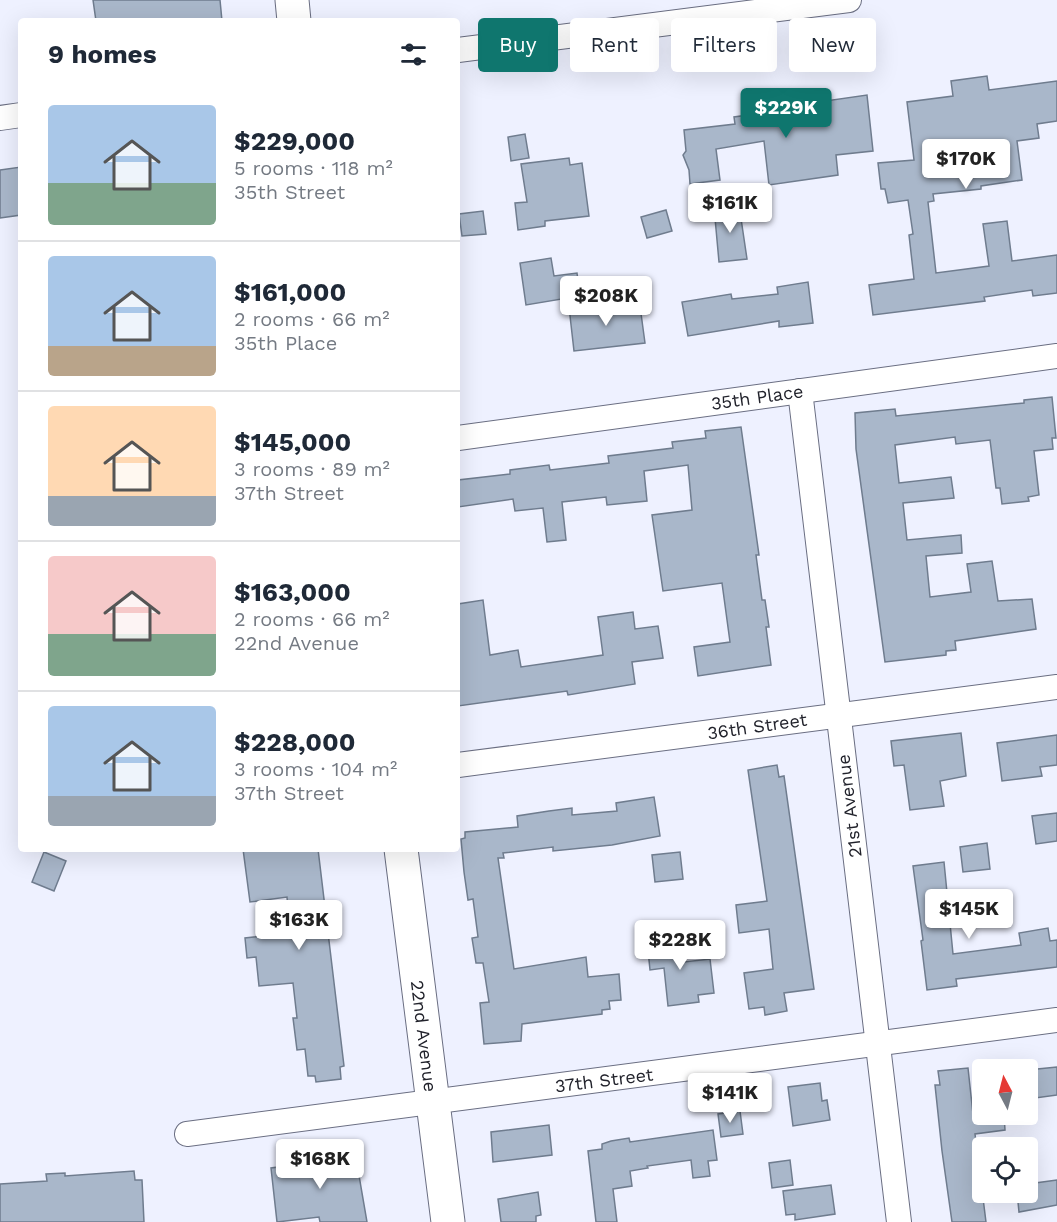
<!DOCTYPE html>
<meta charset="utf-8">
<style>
:root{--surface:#fff;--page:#f2f2f3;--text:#1f2937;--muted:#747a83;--line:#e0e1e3;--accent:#0f766e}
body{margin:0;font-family:"Work Sans",sans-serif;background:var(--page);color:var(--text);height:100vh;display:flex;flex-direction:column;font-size:22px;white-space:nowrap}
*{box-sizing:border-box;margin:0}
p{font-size:20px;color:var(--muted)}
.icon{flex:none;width:33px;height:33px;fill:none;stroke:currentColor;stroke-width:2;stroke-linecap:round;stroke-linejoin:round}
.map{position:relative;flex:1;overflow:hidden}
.details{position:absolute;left:18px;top:18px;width:442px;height:834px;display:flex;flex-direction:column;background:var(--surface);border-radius:6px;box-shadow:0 6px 24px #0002}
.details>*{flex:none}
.guide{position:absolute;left:478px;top:18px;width:488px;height:54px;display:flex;gap:12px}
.needle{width:39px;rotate:353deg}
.fabs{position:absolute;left:972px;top:1059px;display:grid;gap:12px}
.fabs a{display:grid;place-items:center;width:66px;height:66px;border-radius:6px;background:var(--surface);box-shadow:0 6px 24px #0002;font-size:30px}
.price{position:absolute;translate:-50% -51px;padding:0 14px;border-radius:6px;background:#fff;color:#222;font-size:20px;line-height:39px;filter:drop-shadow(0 2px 3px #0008)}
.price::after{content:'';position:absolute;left:50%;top:36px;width:18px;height:14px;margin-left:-9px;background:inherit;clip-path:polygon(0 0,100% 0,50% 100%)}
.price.active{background:var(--accent);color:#fff}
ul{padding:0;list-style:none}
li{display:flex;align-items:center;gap:18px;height:150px;padding:0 30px}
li+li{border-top:2px solid var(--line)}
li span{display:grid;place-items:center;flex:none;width:168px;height:120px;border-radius:6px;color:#555}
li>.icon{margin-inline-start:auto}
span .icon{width:72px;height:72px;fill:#fffc;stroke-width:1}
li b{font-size:26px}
h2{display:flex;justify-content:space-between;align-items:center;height:72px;padding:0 30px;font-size:26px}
.chip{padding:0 21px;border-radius:6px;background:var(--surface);box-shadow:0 6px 24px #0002;font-size:21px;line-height:54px}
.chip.active{background:var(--accent);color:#fff}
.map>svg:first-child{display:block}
.building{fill:#a9b7ca;stroke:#6f7c8e;stroke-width:1.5}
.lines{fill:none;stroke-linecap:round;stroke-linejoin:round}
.street-casing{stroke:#6a6e82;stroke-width:26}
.secondary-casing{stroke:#6a6e82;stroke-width:35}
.street{stroke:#fff;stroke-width:24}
.secondary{stroke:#fff;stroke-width:33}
.labels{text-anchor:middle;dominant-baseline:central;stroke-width:6;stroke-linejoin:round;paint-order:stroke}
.street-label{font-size:18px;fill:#21222b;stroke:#fff}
</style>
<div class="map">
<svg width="1057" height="1222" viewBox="0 0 1057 1222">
<rect width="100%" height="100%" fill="#eef1ff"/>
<g class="building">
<path d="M93,0H220L222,21H96Z"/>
<path d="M987,76L989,90L1057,81V121L1037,124L1039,138L1017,141L1022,180L981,186V189L933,194L934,201L928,202L936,273L989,266L983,224L1007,221L1012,261L1057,255V293L1033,296L1032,290L984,297L985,301L873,315L869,285L914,279L909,235L913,234L908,200L888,203L885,189H881L878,163L914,160L907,102L953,96L951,81Z"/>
<path d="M867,95L873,151L836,155L838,175L769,185L764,141L716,149L720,180L690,184L689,170L683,155L686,151L684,130L735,124L734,117L748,115L746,103L768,99L770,109Z"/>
<path d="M525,134L529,158L511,161L508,137Z"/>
<path d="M569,158L570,165L582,163L589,216L545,221V226L518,230L515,203L527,202L521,164Z"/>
<path d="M21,167V215L0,218V170Z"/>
<path d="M739,205L747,259L719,262L714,207Z"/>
<path d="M666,210L672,231L647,238L641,217Z"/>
<path d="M483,211L486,234L462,236L459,214Z"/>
<path d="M551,258L554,276L577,273L580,296L526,305L520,263Z"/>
<path d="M808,282L813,323L779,327V321L688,336L682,302L731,294L732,299L778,294L777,287Z"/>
<path d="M595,304L596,311L640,306L645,343L574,351L569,307Z"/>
<path d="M1052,397L1056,438H1052L1053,449L1034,451L1039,495L1028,497L1029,501L1002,504L1000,488H996L990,440L956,444L955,437L895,445L899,483L951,477L954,498L903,503L907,540L961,535L962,553L926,556L930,597L971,592L967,564L992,561L998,601L1032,599L1036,629L955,641L956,650L946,651V655L885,662L856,449L855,413L895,409L896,416L1024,403V400Z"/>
<path d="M741,427L759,555H756L762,600H765L769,627H766L771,665L698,676L694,647L730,642L722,583L663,591L652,515L692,510L688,465L644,471L647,501L607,505L606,497L562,502L566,540L547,542L543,508L515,511L513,499L458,507V480L510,474V470L549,465L550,470L609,463L608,456L673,448L672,442L706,438L705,431Z"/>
<path d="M483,600L490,655L518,650L521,667L603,655L598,617L633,612L635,629L658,626L663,658L632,662L635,684L568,695L567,691L458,706V604Z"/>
<path d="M961,733L966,776L940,781L944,806L910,810L904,765L894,766L891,741Z"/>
<path d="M1057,735V765L1040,767L1042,776L1002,781L997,743Z"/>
<path d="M777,765L779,777L784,776L814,989L784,993L787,1011L765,1015L764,1007L749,1009L744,973L773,969L769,929L739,933L736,905L767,901L748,770Z"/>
<path d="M654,797L660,836L612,845L553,851V847L503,853L504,858H498L514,969L586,957L588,977L619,974L621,1000L609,1001L610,1009L602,1010V1014L522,1024L521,1041L484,1044L480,1003L489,1002L483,963H476L472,938L478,937L473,899L468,900L464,872L461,839L465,838V832L518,827L517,816L549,811L572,808V815L617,811L616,803Z"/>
<path d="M1057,813V841L1036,844L1032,816Z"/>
<path d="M987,843L990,869L963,872L960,847Z"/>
<path d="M243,849H318L344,1066L340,1067L341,1079L316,1082L315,1076H308L305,1049L297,1050L293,1018H297L293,983L259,986L256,957L247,958L245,938L290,933L287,897L250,902Z"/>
<path d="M44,852L66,861L54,891L32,882Z"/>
<path d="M680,852L683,879L655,882L652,855Z"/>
<path d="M944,862L953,954L1021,945L1019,933L1048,928L1050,941L1057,940V967L956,979L957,986L927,990L921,941L923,940L913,866Z"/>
<path d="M681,936L684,962L710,959L714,993L698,995L699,1002L668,1006L664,968L650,970L647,940Z"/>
<path d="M1057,1067V1095L1028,1099V1070Z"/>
<path d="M968,1068L973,1114H1004L1005,1130L975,1134L986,1222H952L942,1151L935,1085H940L938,1071Z"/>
<path d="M820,1083L822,1101L827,1100L830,1120L793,1126L788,1087Z"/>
<path d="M740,1111L743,1134L721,1137L718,1114Z"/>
<path d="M549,1125L552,1155L493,1162L491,1132Z"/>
<path d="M713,1130L717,1160L708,1161L710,1176L693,1178L691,1160L647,1166L648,1168L630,1171L632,1186L613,1189L617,1222H596L588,1151L602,1149V1144L611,1141L629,1138L630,1142Z"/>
<path d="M350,1149L351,1158H356L367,1222H320L319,1217L277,1222L271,1168L324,1161L322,1152Z"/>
<path d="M790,1160L793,1185L772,1188L769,1163Z"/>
<path d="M134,1171L135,1180H142L144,1222H0V1184L47,1181L46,1174L65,1173V1176Z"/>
<path d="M1057,1180V1205L1019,1212L1017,1192H1028V1184Z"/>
<path d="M831,1185L835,1214L795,1220V1214L786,1215L783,1191Z"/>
<path d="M538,1192L541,1215L536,1216V1222H501L498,1199Z"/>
</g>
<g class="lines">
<g class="street-casing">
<g id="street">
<path d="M458,50L849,0"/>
<path d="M0,118L21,115"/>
<path d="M800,391L899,1222"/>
<path d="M458,438L1057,356"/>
<path d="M458,765L1057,687"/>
<path d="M187,1134L1057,1020"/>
</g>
</g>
<g class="secondary-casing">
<g id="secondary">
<path d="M292,0L294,21"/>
<path d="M401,849L448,1222"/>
</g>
</g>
<use href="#street" class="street"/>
<use href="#secondary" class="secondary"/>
</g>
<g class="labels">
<g class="street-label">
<text transform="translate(757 397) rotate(-8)">35th Place</text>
<text transform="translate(757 726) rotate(-8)">36th Street</text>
<text transform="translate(849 806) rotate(-97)">21st Avenue</text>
<text transform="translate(424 1036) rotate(83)">22nd Avenue</text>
<text transform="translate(604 1080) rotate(-7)">37th Street</text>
</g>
</g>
</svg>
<div class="fabs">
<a><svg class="needle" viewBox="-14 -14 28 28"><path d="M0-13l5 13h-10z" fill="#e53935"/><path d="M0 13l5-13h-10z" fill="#747a83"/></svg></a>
<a><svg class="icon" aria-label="locate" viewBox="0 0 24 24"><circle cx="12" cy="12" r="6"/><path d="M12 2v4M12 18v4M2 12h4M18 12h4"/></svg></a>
</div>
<b class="price active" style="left:786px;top:139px">$229K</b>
<b class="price" style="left:966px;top:190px">$170K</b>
<b class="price" style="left:730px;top:234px">$161K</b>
<b class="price" style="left:606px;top:327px">$208K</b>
<b class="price" style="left:969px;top:940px">$145K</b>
<b class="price" style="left:299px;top:951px">$163K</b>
<b class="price" style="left:680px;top:971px">$228K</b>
<b class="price" style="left:730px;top:1124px">$141K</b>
<b class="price" style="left:320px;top:1190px">$168K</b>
<div class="guide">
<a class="chip active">Buy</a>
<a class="chip">Rent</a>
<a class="chip">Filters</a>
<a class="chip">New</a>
</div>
<section class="details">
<h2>9 homes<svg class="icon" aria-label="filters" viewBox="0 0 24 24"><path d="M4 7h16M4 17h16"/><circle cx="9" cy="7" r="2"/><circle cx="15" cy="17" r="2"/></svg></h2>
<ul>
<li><span style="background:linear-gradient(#a9c7e8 65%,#7fa58c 0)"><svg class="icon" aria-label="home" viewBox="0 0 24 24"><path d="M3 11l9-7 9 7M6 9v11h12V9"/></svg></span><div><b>$229,000</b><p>5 rooms · 118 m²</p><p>35th Street</p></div></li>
<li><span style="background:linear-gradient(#a9c7e8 75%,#b9a48a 0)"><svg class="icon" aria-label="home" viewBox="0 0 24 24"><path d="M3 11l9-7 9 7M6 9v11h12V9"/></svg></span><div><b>$161,000</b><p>2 rooms · 66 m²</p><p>35th Place</p></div></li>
<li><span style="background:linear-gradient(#ffd9b3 75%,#9aa5b1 0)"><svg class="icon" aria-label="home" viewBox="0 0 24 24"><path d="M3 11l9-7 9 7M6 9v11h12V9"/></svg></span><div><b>$145,000</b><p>3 rooms · 89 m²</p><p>37th Street</p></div></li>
<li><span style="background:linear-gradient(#f6c9c9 65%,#7fa58c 0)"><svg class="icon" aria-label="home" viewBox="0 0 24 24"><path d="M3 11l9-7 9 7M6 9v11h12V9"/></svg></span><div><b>$163,000</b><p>2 rooms · 66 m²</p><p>22nd Avenue</p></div></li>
<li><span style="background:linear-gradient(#a9c7e8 75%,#9aa5b1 0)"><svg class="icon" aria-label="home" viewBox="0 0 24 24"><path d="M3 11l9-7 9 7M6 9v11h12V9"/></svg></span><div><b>$228,000</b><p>3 rooms · 104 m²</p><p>37th Street</p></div></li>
</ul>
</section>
</div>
